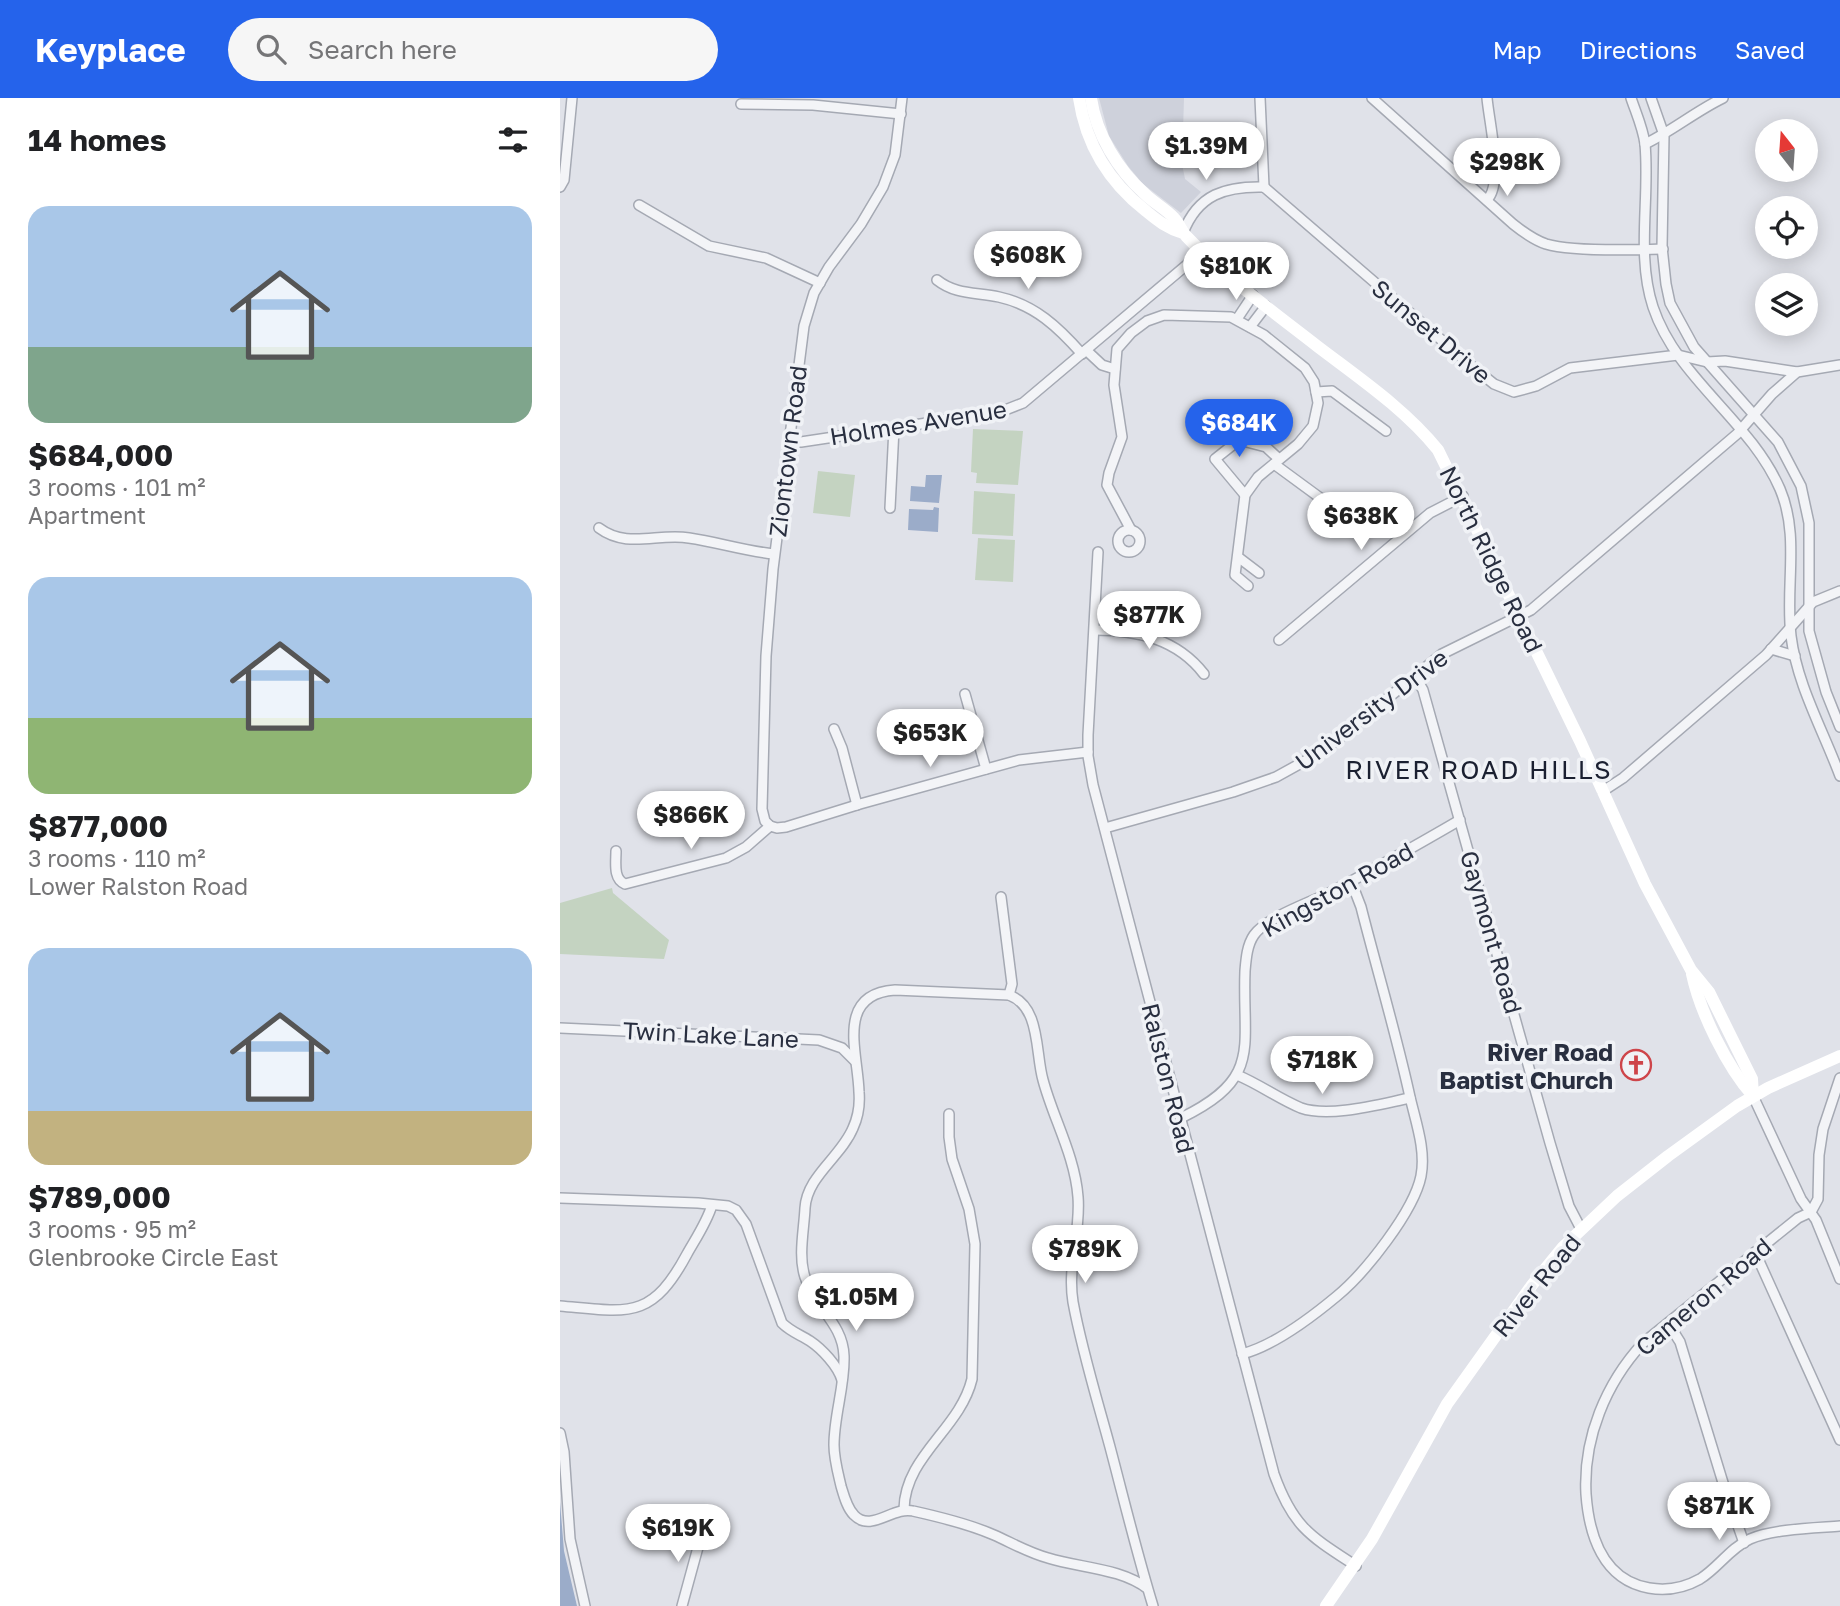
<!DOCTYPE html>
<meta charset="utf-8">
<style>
:root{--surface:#fff;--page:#f6f6f6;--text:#202124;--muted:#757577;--accent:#2563eb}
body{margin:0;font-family:"Golos Text",sans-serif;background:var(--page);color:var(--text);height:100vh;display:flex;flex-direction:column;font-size:26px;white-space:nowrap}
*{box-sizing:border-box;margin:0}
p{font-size:23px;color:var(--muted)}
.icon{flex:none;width:38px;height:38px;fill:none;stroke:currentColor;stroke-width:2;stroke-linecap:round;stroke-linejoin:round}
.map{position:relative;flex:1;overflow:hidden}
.drawer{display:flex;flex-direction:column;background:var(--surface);width:560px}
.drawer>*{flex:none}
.needle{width:46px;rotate:343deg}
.controls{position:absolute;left:1195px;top:21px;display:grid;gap:14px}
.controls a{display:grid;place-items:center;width:63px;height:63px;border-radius:50%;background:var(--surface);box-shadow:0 4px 18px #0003;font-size:35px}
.price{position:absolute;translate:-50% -60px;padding:0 16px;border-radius:24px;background:#fff;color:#222;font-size:23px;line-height:46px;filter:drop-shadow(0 2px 4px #0008)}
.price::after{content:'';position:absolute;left:50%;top:42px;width:21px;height:16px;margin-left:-10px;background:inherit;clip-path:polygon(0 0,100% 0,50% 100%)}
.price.on{background:var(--accent);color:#fff}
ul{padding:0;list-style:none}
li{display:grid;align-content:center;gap:14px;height:371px;padding:0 28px}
li span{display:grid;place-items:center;height:217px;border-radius:21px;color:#555}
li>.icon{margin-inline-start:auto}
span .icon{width:126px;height:126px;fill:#fffc;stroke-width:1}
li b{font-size:30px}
h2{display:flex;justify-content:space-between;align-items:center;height:84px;padding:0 28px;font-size:30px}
header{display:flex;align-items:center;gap:42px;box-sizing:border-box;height:98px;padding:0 35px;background:var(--accent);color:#fff}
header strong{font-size:33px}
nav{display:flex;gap:38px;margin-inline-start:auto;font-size:24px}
.search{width:490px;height:63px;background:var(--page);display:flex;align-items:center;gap:18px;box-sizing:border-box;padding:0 24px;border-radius:38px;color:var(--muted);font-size:26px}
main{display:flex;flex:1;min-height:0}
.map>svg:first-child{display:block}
.built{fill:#ced1db}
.green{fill:#c4d3c1}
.water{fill:#9bacc9}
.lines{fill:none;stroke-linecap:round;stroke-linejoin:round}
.minor-casing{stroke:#a5a9b3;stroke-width:12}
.minor{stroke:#f3f4f7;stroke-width:9}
.secondary{stroke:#fff;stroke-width:12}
.labels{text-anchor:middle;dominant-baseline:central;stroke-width:7;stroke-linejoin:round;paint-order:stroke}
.street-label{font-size:24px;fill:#292f40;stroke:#f0f2f6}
.poi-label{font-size:24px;font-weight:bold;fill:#292f40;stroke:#f0f2f6;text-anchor:end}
.neighbourhood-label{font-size:26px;letter-spacing:2px;fill:#1b2031;stroke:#f0f2f6}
</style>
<header>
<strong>Keyplace</strong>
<div class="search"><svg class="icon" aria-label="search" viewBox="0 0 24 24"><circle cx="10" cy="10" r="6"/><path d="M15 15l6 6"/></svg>Search here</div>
<nav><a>Map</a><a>Directions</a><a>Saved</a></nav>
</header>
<main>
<section class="drawer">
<h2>14 homes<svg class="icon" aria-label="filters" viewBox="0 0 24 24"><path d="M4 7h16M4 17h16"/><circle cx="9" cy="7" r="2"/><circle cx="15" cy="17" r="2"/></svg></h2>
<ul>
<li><span style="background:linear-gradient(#a9c7e8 65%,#7fa58c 0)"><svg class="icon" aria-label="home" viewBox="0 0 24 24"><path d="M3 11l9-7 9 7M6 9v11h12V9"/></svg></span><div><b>$684,000</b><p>3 rooms · 101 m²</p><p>Apartment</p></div></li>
<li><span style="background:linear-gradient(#a9c7e8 65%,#8fb573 0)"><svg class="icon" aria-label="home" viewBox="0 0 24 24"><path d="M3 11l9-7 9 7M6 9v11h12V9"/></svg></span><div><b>$877,000</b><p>3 rooms · 110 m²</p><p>Lower Ralston Road</p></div></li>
<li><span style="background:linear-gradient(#a9c7e8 75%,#c2b280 0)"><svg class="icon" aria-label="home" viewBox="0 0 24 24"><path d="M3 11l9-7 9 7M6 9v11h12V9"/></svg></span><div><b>$789,000</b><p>3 rooms · 95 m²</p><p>Glenbrooke Circle East</p></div></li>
</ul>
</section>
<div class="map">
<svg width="1280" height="1508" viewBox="0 0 1280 1508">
<rect width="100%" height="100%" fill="#e0e2e9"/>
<path class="built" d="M539,0H624L622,66L625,81L641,94L621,115L583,86L568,68L549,38Z"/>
<g class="green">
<path d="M413,331L463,333L458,387L416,385L417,375L411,374Z"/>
<path d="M258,373L295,377L290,419L253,415Z"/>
<path d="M414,393L455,396L453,438L412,436Z"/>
<path d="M418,440L455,442L453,484L415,482Z"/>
<path d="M52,790L53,795L109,842L104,861L0,856V805Z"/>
</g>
<g class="water">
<path d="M366,377H382L379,405L350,403L351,388L365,389Z"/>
<path d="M374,409L379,410L378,434L348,432L349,411L373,412Z"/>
<path d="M0,1404L4,1453L17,1508H0Z"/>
</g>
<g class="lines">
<g class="minor-casing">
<g id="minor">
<path d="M700,0L704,89"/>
<path d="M812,0L953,126C963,134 974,142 986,146C1013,154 1074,152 1103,151"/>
<path d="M927,0C929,24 944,85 927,102"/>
<path d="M1071,0C1076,15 1083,30 1085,46C1090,100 1076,157 1093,209C1117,281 1190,322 1220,391C1240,438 1225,488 1231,538C1237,587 1263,632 1280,678"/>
<path d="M1091,0L1104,37L1102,149L1106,186L1110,205L1134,249L1218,344L1241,388L1249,425V533L1266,594L1280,629"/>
<path d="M181,6L253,7L341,16"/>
<path d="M1085,46C1112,33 1136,13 1163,0"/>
<path d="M0,89L4,82L12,0"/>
<path d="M704,89L914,270L934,286L954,294L976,288L1010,270L1118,257L1147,264L1165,263L1237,274"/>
<path d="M79,107L149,148L206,160L260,185"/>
<path d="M623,135C638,96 666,88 704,89"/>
<path d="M377,182C396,197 416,194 439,199C475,207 498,229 522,256"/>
<path d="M677,221L693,197"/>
<path d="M690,229L706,208"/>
<path d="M526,252L542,267L555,271"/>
<path d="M756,294L772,293L826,333"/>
<path d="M229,342L241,344L440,314L463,305L642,154"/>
<path d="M714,366L778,413"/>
<path d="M685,397L655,361L679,342L706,349L719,361"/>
<path d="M330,410L334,330"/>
<path d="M39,430C67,451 97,435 129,440C157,444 185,453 214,456"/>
<circle cx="569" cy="443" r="11"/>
<path d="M571,432L547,387L549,375L562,339L554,287L557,251L571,235L587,223L604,217L671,219L704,237L745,270L754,284L758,305L753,328L738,346L698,379L685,397L675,477L688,488"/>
<path d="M538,454L528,637V658L533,687L714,1376C733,1429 750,1438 796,1468"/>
<path d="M678,459L699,475"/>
<path d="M535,532C577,532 617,541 644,576"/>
<path d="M719,542L870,415L903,398"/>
<path d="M1211,551L1235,558"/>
<path d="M855,578L863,592L990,1045L1009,1108L1021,1131"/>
<path d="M405,596L426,671"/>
<path d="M274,631L282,650L297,707"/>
<path d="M1043,693L1063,680L1206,557L1253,504L1280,493"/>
<path d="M210,728L205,723L202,711L206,558L213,471L244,228L254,195L269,169L301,126L323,89L335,57L342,0"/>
<path d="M210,728L217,730L226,729L300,706L459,662L528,654"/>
<path d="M545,730L673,694L716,679L763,653L882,556L971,512L1177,336L1212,296L1237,274L1280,267"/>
<path d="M56,753C56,765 53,781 65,786L166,760L186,749L210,728"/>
<path d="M441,799L452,886L449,897"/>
<path d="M0,930L259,942L282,950L295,963"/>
<path d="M677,977C699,986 719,1001 741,1010C770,1020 820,1006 850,1000"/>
<path d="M1280,980L1263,1031L1259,1057L1258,1101L1251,1114L1238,1120L1083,1245C1046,1285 1023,1340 1026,1396C1029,1437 1043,1482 1089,1490C1106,1493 1124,1490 1140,1481C1158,1470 1170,1450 1190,1441C1213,1431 1254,1430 1280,1428"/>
<path d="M1193,998L1241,1101L1256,1122L1280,1181"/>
<path d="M621,1020C703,980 682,950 685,873C686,861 687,847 694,837C707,819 749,805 769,795C813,772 857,747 900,722"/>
<path d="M0,1100L138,1105L168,1108L176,1112L186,1126L222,1225C231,1234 241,1237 250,1243C262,1251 278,1268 282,1282"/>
<path d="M1195,1154L1280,1342"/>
<path d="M0,1208C68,1214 91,1223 127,1156C136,1140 147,1124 152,1107"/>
<path d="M1108,1225L1120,1244L1164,1388L1184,1445"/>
<path d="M682,1256C713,1248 753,1218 777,1198C805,1175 854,1113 861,1078C866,1052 856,1025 850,999C836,935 817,872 801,809L791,783"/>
<path d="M0,1335L4,1354L10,1441L25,1508"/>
<path d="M344,1411C345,1358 400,1331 412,1281L415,1146L409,1111L392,1061L389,1039V1016"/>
<path d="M588,1491C561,1470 520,1470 488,1460C469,1455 452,1445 434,1437C409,1426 380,1419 353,1413C333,1408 311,1435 294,1417C287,1410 284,1398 281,1388C278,1375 274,1361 274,1347C274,1317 285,1288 284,1258C283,1225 254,1209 245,1179C238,1158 244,1132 245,1110C247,1078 281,1059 293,1030C298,1019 300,1006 299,994C298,955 275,896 335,892L449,897C481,909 475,954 483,982C493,1020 515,1058 518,1099C521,1134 507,1168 513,1204C522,1253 537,1301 550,1349C564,1402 577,1456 593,1508"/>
<path d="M122,1508L143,1431"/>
</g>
</g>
<use href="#minor" class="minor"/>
<g class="secondary">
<path d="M519,0C526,47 549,84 586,113C598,123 607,130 623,135"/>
<path d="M531,0C536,36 558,72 585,96C594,105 606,111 614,120C619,125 621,132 626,138C665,179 712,213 757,248C799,280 845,311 878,352L1020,643L1085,786L1131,872L1149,894L1192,981L1193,998"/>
<path d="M1132,876C1140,914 1167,969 1193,998"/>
<path d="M766,1508L812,1441L887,1306L972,1187L1003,1149L1057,1098L1108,1058L1177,1008L1208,990L1280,958"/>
</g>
</g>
<defs>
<g id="church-ring" transform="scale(1.575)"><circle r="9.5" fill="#f0f2f6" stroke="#ce454a" stroke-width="1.5"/><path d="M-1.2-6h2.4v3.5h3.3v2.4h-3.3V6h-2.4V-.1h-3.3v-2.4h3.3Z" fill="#ce454a"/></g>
</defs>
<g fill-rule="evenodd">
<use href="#church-ring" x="1076" y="967"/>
</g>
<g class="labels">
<g class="street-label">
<text transform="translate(872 233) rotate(40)">Sunset Drive</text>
<text transform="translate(358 324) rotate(-9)">Holmes Avenue</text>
<text transform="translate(227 353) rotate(-83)">Ziontown Road</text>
<text transform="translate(932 461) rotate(64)">North Ridge Road</text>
<text transform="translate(811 611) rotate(-37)">University Drive</text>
<text transform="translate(777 791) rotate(-29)">Kingston Road</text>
<text transform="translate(932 834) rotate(74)">Gaymont Road</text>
<text transform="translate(151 936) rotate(3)">Twin Lake Lane</text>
<text transform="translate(609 980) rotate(76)">Ralston Road</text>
<text transform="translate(976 1187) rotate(-51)">River Road</text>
<text transform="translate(1143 1198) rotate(-40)">Cameron Road</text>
</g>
<g class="poi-label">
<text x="1053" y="953">River Road<tspan x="1053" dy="28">Baptist Church</tspan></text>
</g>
<g class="neighbourhood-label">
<text x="919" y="671">RIVER ROAD HILLS</text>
</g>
</g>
</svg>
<div class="controls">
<a><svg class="needle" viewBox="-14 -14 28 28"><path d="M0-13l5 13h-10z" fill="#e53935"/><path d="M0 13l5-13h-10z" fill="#757577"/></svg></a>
<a><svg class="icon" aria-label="locate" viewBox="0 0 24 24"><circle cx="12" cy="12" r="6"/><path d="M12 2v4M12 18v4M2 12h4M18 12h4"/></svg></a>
<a><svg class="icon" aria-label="layers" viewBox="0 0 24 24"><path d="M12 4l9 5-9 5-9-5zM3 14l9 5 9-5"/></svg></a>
</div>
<b class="price" style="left:646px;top:84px">$1.39M</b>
<b class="price" style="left:947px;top:100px">$298K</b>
<b class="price" style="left:468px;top:193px">$608K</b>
<b class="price" style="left:676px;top:204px">$810K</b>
<b class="price on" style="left:679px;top:361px">$684K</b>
<b class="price" style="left:801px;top:454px">$638K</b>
<b class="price" style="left:589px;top:553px">$877K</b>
<b class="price" style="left:370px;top:671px">$653K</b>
<b class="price" style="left:131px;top:753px">$866K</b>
<b class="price" style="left:762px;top:998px">$718K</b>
<b class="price" style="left:525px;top:1187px">$789K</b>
<b class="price" style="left:296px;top:1235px">$1.05M</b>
<b class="price" style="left:1159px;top:1444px">$871K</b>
<b class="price" style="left:118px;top:1466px">$619K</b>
</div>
</main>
